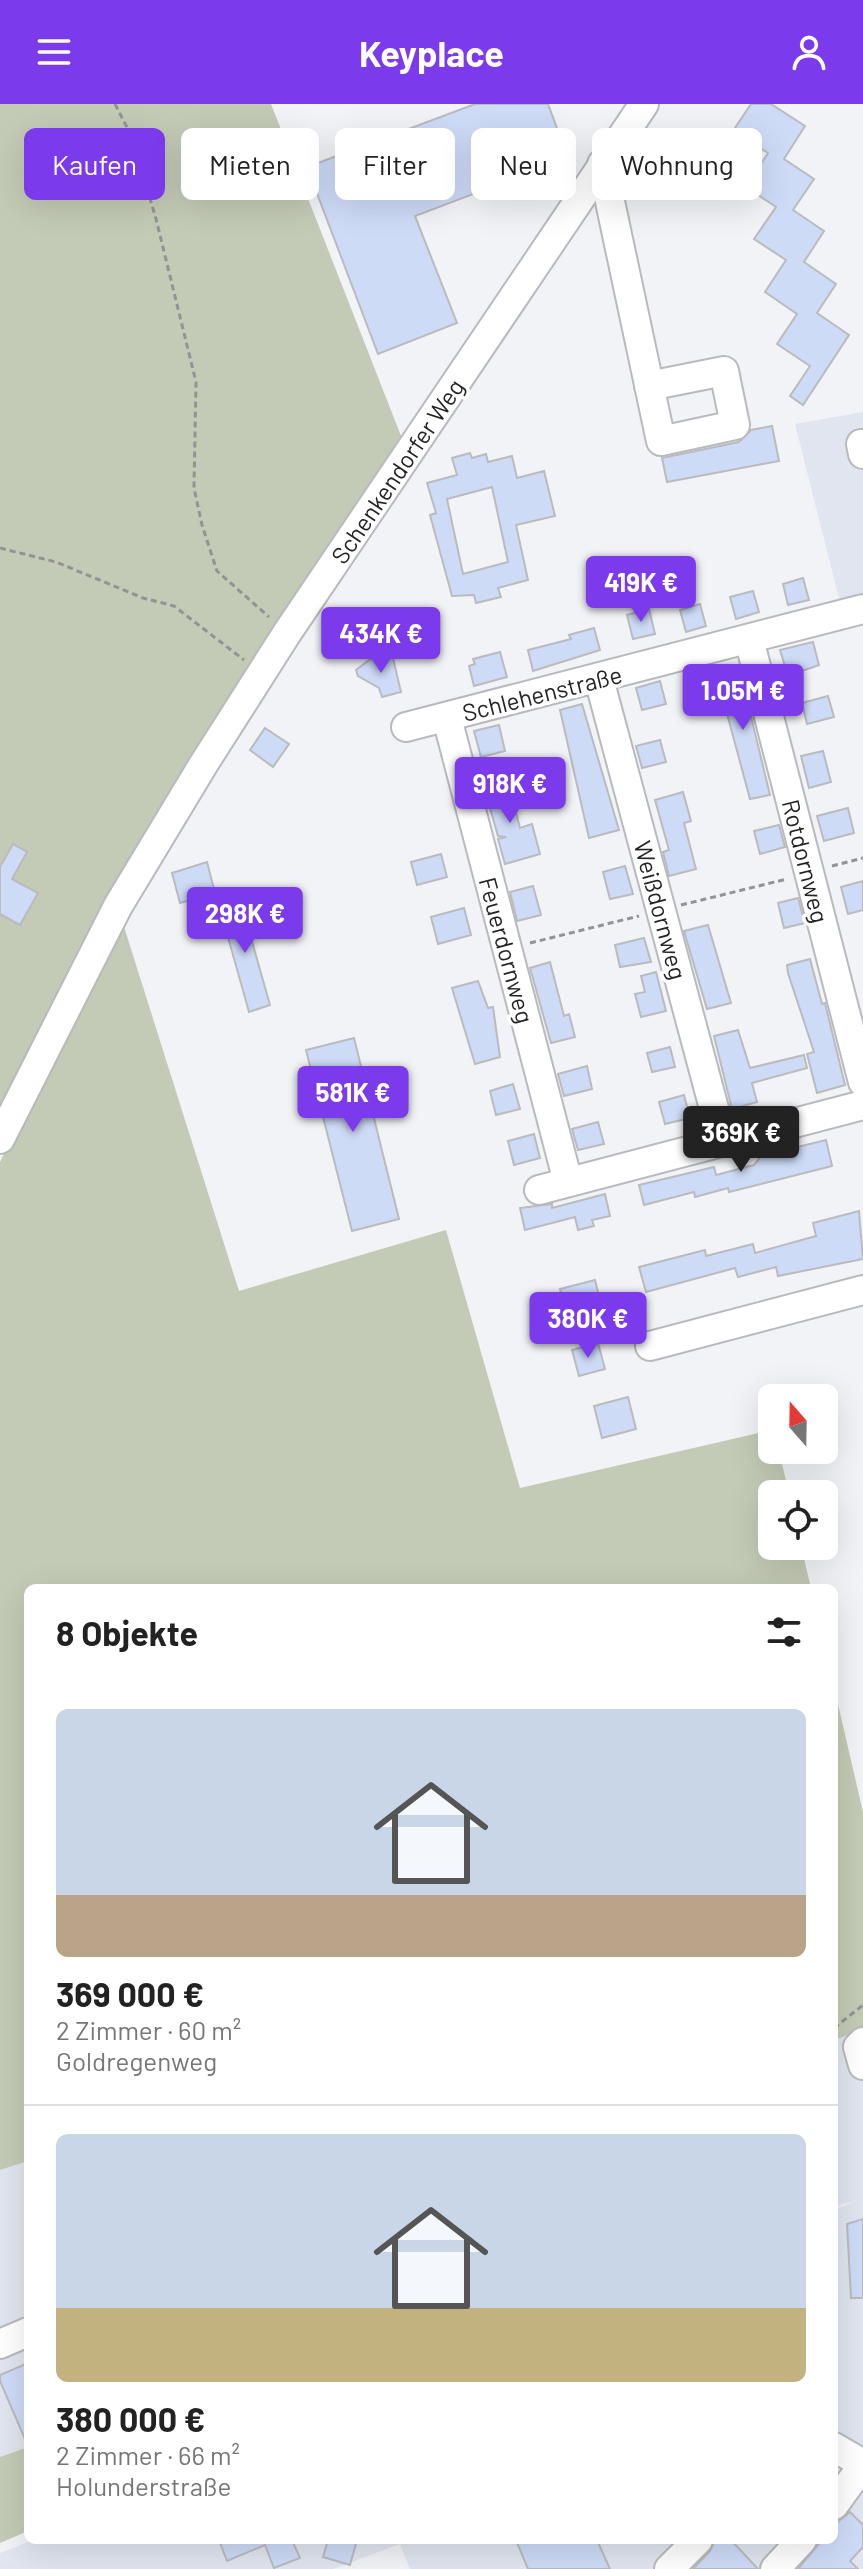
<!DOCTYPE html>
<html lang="de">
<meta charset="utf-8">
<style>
:root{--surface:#fff;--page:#f6f6f6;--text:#222;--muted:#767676;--line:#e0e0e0;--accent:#7c3aed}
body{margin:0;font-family:Barlow,sans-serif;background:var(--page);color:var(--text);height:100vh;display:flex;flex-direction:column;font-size:30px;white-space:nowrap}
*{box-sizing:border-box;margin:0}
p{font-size:26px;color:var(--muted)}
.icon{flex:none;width:44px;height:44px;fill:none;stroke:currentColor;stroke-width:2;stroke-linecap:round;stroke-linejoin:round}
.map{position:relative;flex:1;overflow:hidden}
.details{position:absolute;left:24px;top:1480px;width:814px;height:960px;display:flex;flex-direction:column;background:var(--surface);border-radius:12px;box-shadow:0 8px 32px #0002}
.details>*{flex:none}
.top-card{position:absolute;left:24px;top:24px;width:816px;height:72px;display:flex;gap:16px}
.needle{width:52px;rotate:340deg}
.tools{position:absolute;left:758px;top:1280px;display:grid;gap:16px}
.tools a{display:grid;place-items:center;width:80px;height:80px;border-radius:12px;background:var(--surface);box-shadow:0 8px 32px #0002;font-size:40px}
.price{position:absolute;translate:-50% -68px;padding:0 18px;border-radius:8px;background:var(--accent);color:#fff;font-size:26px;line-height:52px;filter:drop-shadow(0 2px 4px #0008)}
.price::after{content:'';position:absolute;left:50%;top:48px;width:24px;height:18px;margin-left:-12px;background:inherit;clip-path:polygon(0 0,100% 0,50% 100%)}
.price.selected{background:#222;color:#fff}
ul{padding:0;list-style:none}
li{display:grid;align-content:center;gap:16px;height:424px;padding:0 32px}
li+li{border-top:2px solid var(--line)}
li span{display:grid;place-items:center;height:248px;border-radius:12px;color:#555}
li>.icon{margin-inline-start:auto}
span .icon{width:144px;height:144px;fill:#fffc;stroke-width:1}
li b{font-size:34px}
h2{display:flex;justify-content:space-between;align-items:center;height:96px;padding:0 32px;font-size:34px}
.tag{padding:0 28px;border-radius:12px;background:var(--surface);box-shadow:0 8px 32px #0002;font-size:28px;line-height:72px}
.tag.selected{background:var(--accent);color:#fff}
header{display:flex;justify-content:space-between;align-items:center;height:104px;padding:0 32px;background:var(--accent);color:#fff;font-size:36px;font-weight:700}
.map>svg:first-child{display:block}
.built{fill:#e0e5ef}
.green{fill:#c3cab5}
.building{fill:#cedbf7;stroke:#b9bbbe;stroke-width:2;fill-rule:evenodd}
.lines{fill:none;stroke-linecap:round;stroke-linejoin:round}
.minor-casing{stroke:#b8babd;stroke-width:32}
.path{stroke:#929395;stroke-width:3;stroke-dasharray:6 4;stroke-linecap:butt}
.minor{stroke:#fff;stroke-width:28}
.labels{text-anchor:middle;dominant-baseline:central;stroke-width:7;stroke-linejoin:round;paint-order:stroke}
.street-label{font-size:24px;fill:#232425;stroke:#fff}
</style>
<header><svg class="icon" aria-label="menu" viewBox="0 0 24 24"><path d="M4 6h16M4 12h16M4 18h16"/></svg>Keyplace<svg class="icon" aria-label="person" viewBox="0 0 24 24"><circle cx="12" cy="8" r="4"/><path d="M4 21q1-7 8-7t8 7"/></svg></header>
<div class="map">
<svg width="863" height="2465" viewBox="0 0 863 2465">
<rect width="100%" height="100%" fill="#f2f3f7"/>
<g class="built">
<path d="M863,308V505L843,510L795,320Z"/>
<path d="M863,1926V2465H410L400,2440L333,2465H0V2449L34,2436H834V2106L856,2097L834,2102V1936Z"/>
<path d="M28,2057V2343L0,2353V2066Z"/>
</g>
<g class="green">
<path d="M0,0H271L403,337L0,1028Z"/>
<path d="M120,810L239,1187L446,1126L520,1384L772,1326V1346H779L789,1390H772V1442H801L811,1484H28V2057L0,2066V1058Z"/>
<path d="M834,1583L863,1708V1926L834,1936Z"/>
<path d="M28,2343V2427L0,2439V2353Z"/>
</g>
<g class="building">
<path d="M475,0H548L568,54L415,112L457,219L378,250L307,63Z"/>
<path d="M751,0H771L805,22L784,55L814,75L793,106L824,127L804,158L836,180L817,209L849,231L803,301L790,292L810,262L777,240L797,210L765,188L786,156L754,135L776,103L746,83L768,49L733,27Z"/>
<path d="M772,322L779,357L667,378L662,354L739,338L751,326Z"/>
<path d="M470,349L472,354L486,350L488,358L512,352L517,374L544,367L555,412L516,421L528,476L498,484L501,493L476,499L474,491L452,492L430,411L436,409L427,379L457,371L452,354ZM492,383L508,458L463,470L447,395Z"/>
<path d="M803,474L809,496L788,501L783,480Z"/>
<path d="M753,487L759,508L736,515L730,493Z"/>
<path d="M700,500L706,522L686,528L680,506Z"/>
<path d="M649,505L655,530L633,535L627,511Z"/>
<path d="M594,524L600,546L533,567L528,546L571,535L569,531Z"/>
<path d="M813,538L819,561L788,572L780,546Z"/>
<path d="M500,548L507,573L474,582L469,562L475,560L473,555Z"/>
<path d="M392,550L401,588L382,593L379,584L358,572L356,566L369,556Z"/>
<path d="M739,563L770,691L750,695L716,569Z"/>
<path d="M660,577L666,600L642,606L636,584Z"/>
<path d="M828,592L834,613L807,620L802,599Z"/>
<path d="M582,600L619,726L589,734L560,606Z"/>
<path d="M499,621L505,647L481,653L474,627Z"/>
<path d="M265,624L289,640L273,663L250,646Z"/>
<path d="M660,636L666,658L642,664L636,642Z"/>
<path d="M823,647L831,678L809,684L801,652Z"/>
<path d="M508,677L520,724L532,720L540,750L505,760L498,735L506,733L498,732L484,683Z"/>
<path d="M683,688L691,717L684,719L696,765L669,772L663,748L669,746L655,696Z"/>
<path d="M848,704L854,729L824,737L817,712Z"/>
<path d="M779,721L785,743L760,750L754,727Z"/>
<path d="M13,740L27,748L12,775L38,789L20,821L0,810V763Z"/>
<path d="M441,750L447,773L417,781L411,758Z"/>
<path d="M207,758L215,789L180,799L172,769Z"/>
<path d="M625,762L633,790L610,795L603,768Z"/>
<path d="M863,777V806L848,810L841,783Z"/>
<path d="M533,782L541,811L517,817L510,788Z"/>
<path d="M798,794L805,819L784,824L778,799Z"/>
<path d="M240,795L270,901L249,908L219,801Z"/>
<path d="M464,804L471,831L438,840L431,813Z"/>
<path d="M708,821L731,899L707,905L684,827Z"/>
<path d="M644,834L651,858L620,863L615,841Z"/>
<path d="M810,855L822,900L825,899L845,981L817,989L807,950L814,948L788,869L787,861Z"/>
<path d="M550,858L564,912L569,910L575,933L551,939L530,864Z"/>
<path d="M656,868L666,907L641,913L635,890L645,888L641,872Z"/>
<path d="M478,877L488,904L493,903L500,953L475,960L452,884Z"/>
<path d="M738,926L750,964L804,951L807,964L752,979L757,998L732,1005L714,932Z"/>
<path d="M354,934L399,1115L352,1127L306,946Z"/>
<path d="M670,943L675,963L652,968L647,949Z"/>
<path d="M587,962L592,985L564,992L558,970Z"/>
<path d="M513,980L520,1005L496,1011L490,987Z"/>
<path d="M684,991L690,1014L665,1020L659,998Z"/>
<path d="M598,1018L604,1040L578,1046L572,1025Z"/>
<path d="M534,1030L540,1054L514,1061L508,1037Z"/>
<path d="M826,1036L832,1062L729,1088L728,1084L695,1093L694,1088L644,1101L639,1081L714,1063L716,1071L754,1061L761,1052Z"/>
<path d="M605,1090L610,1112L592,1116L594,1122L578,1126L575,1113L525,1126L520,1104L552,1100V1104Z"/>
<path d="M859,1107L863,1155L778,1172L776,1163L738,1173L735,1164L646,1188L639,1163L705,1146L706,1152L753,1140L755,1149L816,1132L813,1119Z"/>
<path d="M595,1176L603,1208L568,1217L560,1185Z"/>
<path d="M598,1239L605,1265L579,1272L572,1246Z"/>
<path d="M628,1293L636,1325L602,1334L594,1302Z"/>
<path d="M863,2115V2194H851L847,2120Z"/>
<path d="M28,2259V2342L0,2277V2271Z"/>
<path d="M850,2408L863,2421V2443L850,2457L858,2465H798L822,2436H834V2421Z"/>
<path d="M219,2436H292L300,2454L274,2464L265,2441L227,2457Z"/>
<path d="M328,2436H357L350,2461L323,2453Z"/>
<path d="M516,2436H597L610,2465H528Z"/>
<path d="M715,2436H731L758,2465H693L710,2447Z"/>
</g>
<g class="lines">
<g class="minor-casing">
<g id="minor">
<path d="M602,60L661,337L735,321L724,267L649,282"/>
<path d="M861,340L863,350"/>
<path d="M749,535L863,978"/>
<path d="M599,575L723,1038"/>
<path d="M447,614L568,1078"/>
<path d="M406,623L863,505"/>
<path d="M0,1035L118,802L203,661L287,529L644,0"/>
<path d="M539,1086L863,1001"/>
<path d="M650,1242L863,1186"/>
<path d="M863,1938L858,1943L863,1961"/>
<path d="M0,2240L28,2228"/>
<path d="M834,2343L863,2360"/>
<path d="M834,2401L863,2361"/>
<path d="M669,2465L698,2436"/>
<path d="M775,2465L802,2436"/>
</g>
</g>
<g class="path">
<path d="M115,0L132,33L156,115L196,278L194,384L202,421L217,467L269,513"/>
<path d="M0,444L56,458L143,494L174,502L244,556"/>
<path d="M832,762L863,754"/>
<path d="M681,801L787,775"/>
<path d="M530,839L639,812"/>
<path d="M834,1924L863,1901"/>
</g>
<use href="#minor" class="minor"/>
</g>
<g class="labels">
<g class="street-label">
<text transform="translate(397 367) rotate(-56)">Schenkendorfer Weg</text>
<text transform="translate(542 589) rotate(-14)">Schlehenstraße</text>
<text transform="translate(806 757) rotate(76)">Rotdornweg</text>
<text transform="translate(661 806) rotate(75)">Weißdornweg</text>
<text transform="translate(507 846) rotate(75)">Feuerdornweg</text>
</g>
</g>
</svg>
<div class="tools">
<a><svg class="needle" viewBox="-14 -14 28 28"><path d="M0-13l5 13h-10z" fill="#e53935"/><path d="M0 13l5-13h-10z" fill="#767676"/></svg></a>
<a><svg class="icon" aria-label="locate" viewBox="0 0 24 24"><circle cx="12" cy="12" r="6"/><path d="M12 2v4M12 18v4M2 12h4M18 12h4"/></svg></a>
</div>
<b class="price" style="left:641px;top:520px">419K €</b>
<b class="price" style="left:381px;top:571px">434K €</b>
<b class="price" style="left:743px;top:628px">1.05M €</b>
<b class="price" style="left:510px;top:721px">918K €</b>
<b class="price" style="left:245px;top:851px">298K €</b>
<b class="price" style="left:353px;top:1030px">581K €</b>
<b class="price selected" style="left:741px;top:1070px">369K €</b>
<b class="price" style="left:588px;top:1256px">380K €</b>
<div class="top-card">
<a class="tag selected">Kaufen</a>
<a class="tag">Mieten</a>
<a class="tag">Filter</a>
<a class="tag">Neu</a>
<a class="tag">Wohnung</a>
</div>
<section class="details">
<h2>8 Objekte<svg class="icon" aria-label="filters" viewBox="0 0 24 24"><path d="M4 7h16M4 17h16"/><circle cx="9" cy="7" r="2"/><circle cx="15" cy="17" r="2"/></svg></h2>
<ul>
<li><span style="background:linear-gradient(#c9d6e8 75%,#b9a48a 0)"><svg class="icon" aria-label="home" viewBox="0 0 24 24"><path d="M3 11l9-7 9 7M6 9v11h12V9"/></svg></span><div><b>369 000 €</b><p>2 Zimmer · 60 m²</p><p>Goldregenweg</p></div></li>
<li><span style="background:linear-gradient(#c9d6e8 70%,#c2b280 0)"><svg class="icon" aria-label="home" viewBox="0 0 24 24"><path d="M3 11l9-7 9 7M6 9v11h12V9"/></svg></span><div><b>380 000 €</b><p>2 Zimmer · 66 m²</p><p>Holunderstraße</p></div></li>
</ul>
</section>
</div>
